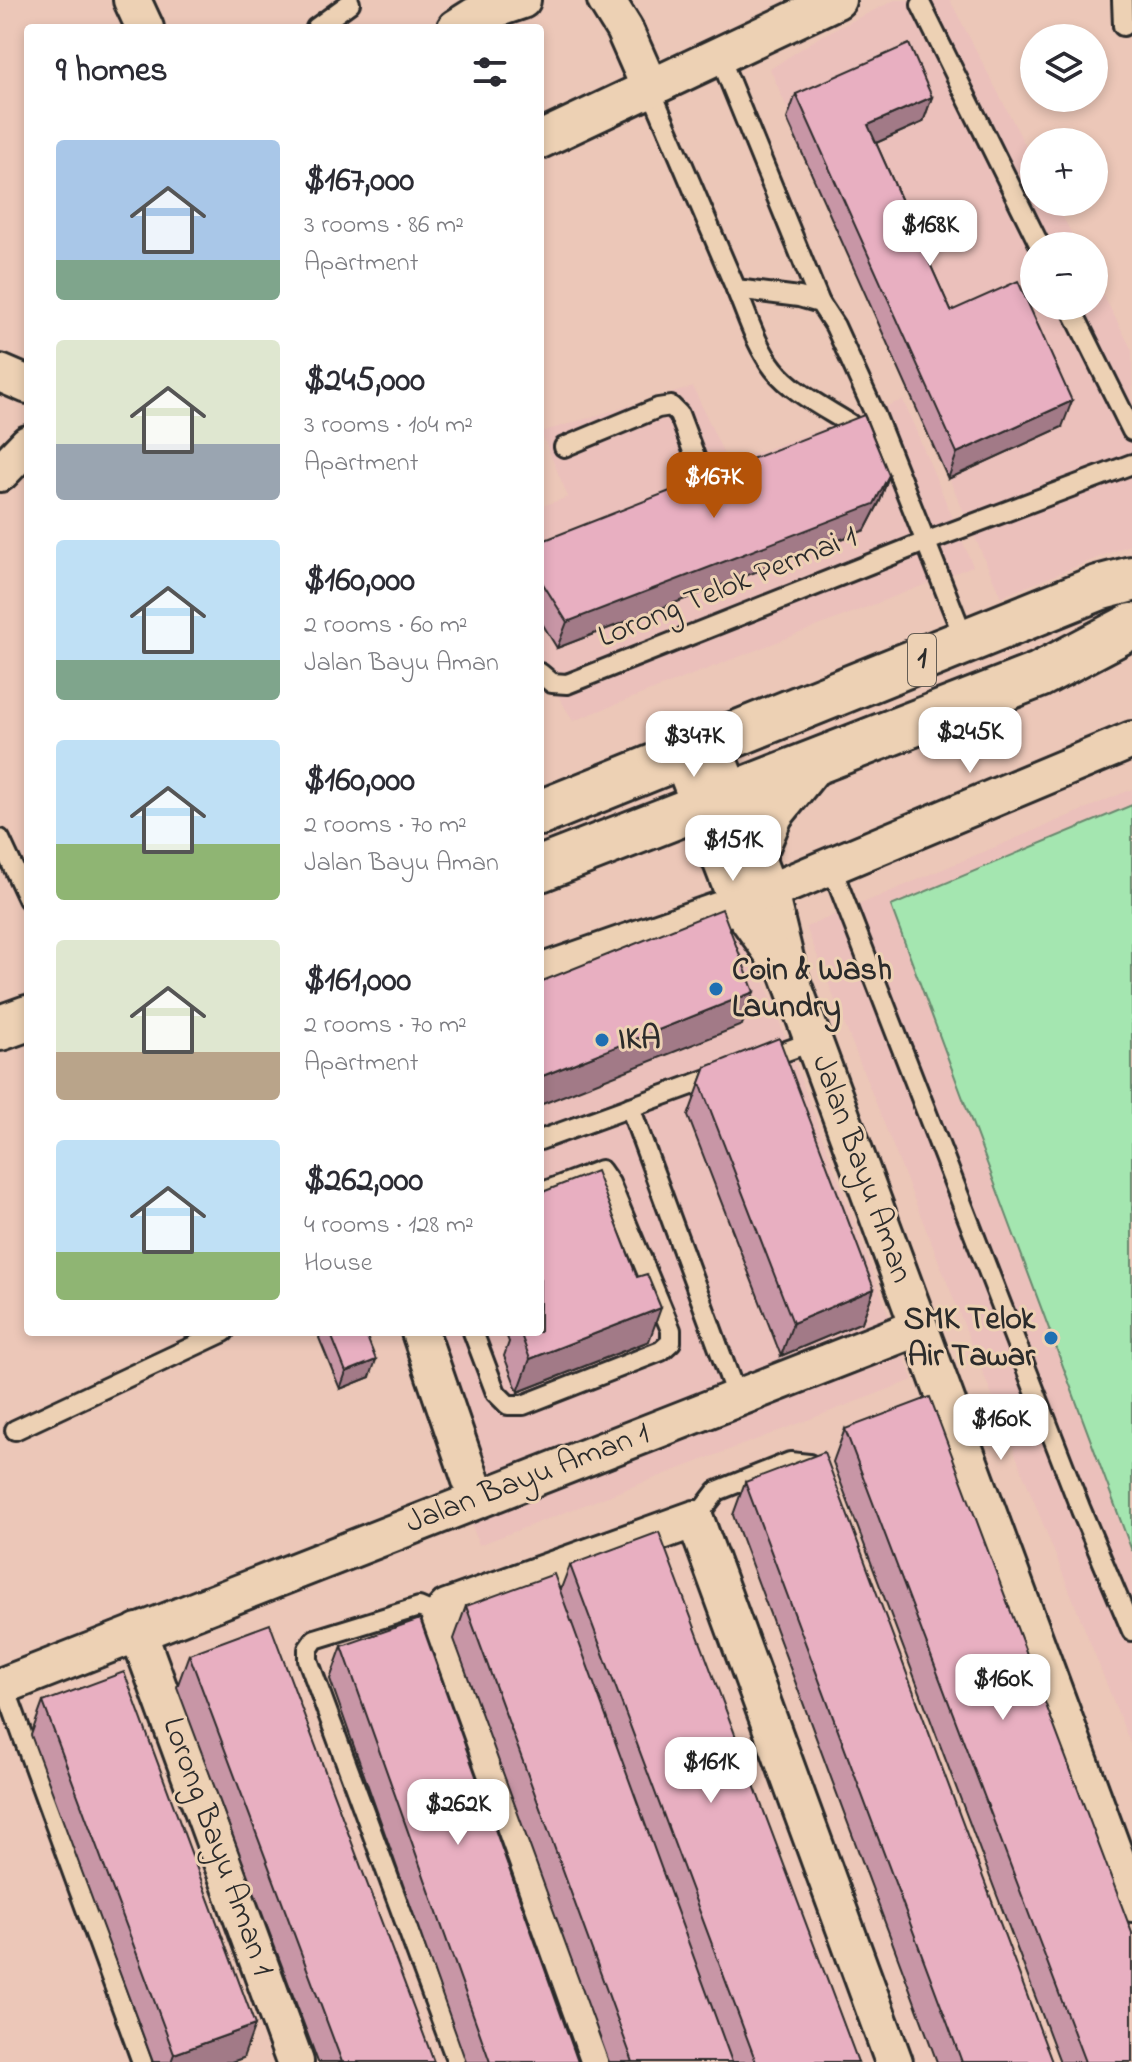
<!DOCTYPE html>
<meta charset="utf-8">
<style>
:root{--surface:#fff;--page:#f7f7f7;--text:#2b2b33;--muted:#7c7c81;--accent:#b45309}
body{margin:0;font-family:"Indie Flower",sans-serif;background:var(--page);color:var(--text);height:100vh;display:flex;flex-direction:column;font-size:30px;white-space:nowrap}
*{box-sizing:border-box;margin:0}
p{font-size:26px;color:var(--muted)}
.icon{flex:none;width:44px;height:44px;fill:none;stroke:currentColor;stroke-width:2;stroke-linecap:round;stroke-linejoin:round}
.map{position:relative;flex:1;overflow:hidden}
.panel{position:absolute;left:24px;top:24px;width:520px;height:1312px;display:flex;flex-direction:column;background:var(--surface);border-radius:8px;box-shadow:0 4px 12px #0003}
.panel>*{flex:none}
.fabs{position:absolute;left:1020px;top:24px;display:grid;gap:16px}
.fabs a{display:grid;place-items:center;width:88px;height:88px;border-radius:50%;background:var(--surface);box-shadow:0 4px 12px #0003;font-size:40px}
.price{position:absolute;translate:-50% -68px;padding:0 18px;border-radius:16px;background:#fff;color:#222;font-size:26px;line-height:52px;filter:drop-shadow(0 2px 4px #0008)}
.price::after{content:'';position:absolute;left:50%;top:48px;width:24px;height:18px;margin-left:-12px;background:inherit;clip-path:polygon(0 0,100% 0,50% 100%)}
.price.active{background:var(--accent);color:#fff}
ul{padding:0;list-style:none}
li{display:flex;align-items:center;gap:24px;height:200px;padding:0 32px}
li span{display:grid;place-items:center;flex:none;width:224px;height:160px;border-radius:8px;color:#555}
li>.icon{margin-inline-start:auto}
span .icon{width:96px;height:96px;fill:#fffc;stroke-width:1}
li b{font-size:34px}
h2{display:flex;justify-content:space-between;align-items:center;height:96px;padding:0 32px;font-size:34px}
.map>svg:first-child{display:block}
.built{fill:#ebc0bb}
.green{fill:#a4e6b0;stroke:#68886e;stroke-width:2}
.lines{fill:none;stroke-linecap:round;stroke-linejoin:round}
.lane-casing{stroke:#2b2b2b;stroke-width:24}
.street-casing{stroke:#2b2b2b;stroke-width:42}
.primary-casing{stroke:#2b2b2b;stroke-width:50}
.lane{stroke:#edd1b4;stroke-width:18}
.street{stroke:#edd1b4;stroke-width:36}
.primary{stroke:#edd1b4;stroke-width:44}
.wall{fill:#c896a6;stroke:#2b2b2b;stroke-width:2}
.shaded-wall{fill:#a27a87;stroke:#2b2b2b;stroke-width:2}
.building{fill:#e8afc1;stroke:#2b2b2b;stroke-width:2}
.poi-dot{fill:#1f6fb2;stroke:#edd1b4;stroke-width:3}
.labels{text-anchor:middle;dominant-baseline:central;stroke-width:6;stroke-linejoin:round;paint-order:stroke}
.shield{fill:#edd1b4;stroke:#655d54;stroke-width:2}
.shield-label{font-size:30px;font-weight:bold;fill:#2b2b2b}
.street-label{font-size:32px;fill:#2b2b2b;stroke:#edd1b4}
.poi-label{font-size:32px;font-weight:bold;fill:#2b2b2b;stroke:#edd1b4;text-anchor:start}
</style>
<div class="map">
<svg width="1132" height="2062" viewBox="0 0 1132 2062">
<rect width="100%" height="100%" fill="#ecc7b8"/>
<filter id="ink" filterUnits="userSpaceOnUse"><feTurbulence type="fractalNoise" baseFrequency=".0125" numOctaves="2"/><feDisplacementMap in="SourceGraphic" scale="16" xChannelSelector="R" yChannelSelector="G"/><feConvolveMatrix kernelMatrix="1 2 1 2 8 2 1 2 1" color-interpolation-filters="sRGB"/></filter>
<g filter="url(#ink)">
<g class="built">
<path d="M895,0H950L1034,162V202H1055L1078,246H1034V306H1094V277L1132,350V544L1001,597L770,69L821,36Z"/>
<path d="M693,387L728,463L903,400L973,566L573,721L540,665V507L568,497L541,432Z"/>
<path d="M1132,789V1748L806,927Z"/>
<path d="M733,897L913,1380L479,1545L403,1332H540V972Z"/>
</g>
<path class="green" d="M1132,805V1551L891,906Z"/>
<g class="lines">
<g class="lane-casing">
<g id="lane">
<path d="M1122,0L1123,26"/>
<path d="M921,5L1040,246"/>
<path d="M316,28L350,3"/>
<path d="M719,55L820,303"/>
<path d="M650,88L736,289L799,297L820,303L835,326L875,414L966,643"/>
<path d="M736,289C747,315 756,346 774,369C792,392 825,408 850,424"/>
<path d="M1070,306L1132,431"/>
<path d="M564,447L658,408L671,406L679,414L705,483"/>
<path d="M540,673L552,683L567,684L925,542L1132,464"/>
<path d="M0,839L28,899"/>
<path d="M831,866L1081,1510L1132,1631"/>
<path d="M761,1060L814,1041"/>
<path d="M630,1107L737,1398"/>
<path d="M540,1140L722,1074"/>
<path d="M473,1332L496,1393L508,1405H523L661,1351L671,1342V1330L610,1183L601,1170L540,1193"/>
<path d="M15,1430L224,1332"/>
<path d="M695,1519L717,1491L790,1462L809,1464L815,1472"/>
<path d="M440,1616L419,1607L315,1639L308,1649V1660L457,2062"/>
<path d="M4,1685L142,2062"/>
</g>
</g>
<g class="street-casing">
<g id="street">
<path d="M132,0L145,28"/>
<path d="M606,0L624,29L650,88"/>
<path d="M456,28L475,16L522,0"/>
<path d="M540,140L837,0"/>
<path d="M0,373L28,385"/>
<path d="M0,473L28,444"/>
<path d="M712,744L769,892L789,975L1132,1903"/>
<path d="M681,756L738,904L777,959"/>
<path d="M769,892L1132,740"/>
<path d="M540,973L738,904"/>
<path d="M420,1332L477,1498"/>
<path d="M138,1632L295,2062"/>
<path d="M0,1687L919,1327"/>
<path d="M600,2062L440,1616L447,1608L695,1519L894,2062"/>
</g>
</g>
<g class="primary-casing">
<g id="primary">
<path d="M540,813L1098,588L1132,579"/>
<path d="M754,853L771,813L810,765"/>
<path d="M540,869L1039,675L1132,626"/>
<path d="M0,1028L28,1018"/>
</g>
</g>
<use href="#lane" class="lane"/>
<use href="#street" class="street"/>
<use href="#primary" class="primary"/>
</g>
<g class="wall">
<path d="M796,94L932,97L923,122L876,143L951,311L1062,427L948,479L787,119Z"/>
<path d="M889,475L880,501L865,530L557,648L540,620V542Z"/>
<path d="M706,1067L874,1289L862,1322L781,1356L688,1116Z"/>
<path d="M321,1332H365L370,1377L340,1389L319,1338Z"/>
<path d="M505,1332H540L649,1341L518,1392L504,1356L509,1342Z"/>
<path d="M845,1429L1132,2062H1060L833,1462Z"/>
<path d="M745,1482L1052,2062H937L733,1515Z"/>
<path d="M570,1565L858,2062H609L454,1639L466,1606L560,1591Z"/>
<path d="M342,1646L578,2062H466L330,1679Z"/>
<path d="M189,1654L434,2062H318L177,1687Z"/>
<path d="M43,1702L243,2058L231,2062H153L31,1735Z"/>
</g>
<g class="shaded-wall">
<path d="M932,97L923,122L858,151L868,125Z"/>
<path d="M1072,401L1062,427L948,479L957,453Z"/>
<path d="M889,475L880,501L865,530L557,648L567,622Z"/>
<path d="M754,992L742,1025L540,1105V1077Z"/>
<path d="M874,1289L862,1322L781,1356L793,1323Z"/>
<path d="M661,1308L649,1341L518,1392L530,1359Z"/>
<path d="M376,1360L370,1377L340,1389L346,1372Z"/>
<path d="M255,2025L243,2058L231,2062H171L174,2054Z"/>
</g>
<g class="building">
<path d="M909,44L932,97L868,125L951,311L1018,281L1072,401L957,453L796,94Z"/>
<path d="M864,415L889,475L874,504L567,622L540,579V542Z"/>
<path d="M722,909L754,992L540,1077V982Z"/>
<path d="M779,1038L874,1289L793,1323L700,1083L706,1067Z"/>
<path d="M596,1171L637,1277L647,1274L661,1308L530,1359L520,1332H540V1193Z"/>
<path d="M330,1332H365L376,1360L346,1372Z"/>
<path d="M930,1397L1132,1933V2062H1085L845,1429Z"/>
<path d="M824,1452L1052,2062H962L745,1482Z"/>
<path d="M659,1532L858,2062H756L570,1565Z"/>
<path d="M554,1574L732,2062H633L466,1606Z"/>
<path d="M420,1619L578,2062H490L342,1646Z"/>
<path d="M270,1624L434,2062H342L189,1654Z"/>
<path d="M124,1672L255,2025L174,2054L43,1702Z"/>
</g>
</g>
<g class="poi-dot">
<circle cx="716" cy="989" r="8"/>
<circle cx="602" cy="1040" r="8"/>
<circle cx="1051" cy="1338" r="8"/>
</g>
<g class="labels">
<rect class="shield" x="908" y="634" width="28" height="52" rx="6"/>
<g class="shield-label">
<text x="922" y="660">1</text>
</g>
<g class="street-label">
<text transform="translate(728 588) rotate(-22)">Lorong Telok Permai 1</text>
<text transform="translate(861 1169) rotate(70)">Jalan Bayu Aman</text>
<text transform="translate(528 1479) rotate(-21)">Jalan Bayu Aman 1</text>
<text transform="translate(217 1847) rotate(70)">Lorong Bayu Aman 1</text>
</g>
<g class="poi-label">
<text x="732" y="971">Coin &amp; Wash<tspan x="732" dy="37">Laundry</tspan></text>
<text x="618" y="1040">IKA</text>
<text x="1035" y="1320" text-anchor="end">SMK Telok<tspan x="1035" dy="37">Air Tawar</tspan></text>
</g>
</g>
</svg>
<div class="fabs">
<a><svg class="icon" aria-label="layers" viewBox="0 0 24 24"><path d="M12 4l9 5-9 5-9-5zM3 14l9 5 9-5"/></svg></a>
<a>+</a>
<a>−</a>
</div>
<b class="price" style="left:930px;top:268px">$168K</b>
<b class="price active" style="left:714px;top:520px">$167K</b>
<b class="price" style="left:970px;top:775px">$245K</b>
<b class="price" style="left:694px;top:779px">$347K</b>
<b class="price" style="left:733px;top:883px">$151K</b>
<b class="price" style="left:1001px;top:1462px">$160K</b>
<b class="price" style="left:1003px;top:1722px">$160K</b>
<b class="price" style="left:711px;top:1805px">$161K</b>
<b class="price" style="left:458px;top:1847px">$262K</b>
<section class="panel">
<h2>9 homes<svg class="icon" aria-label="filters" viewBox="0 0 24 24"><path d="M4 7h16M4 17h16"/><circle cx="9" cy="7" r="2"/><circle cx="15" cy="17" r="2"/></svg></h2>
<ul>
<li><span style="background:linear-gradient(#a9c7e8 75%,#7fa58c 0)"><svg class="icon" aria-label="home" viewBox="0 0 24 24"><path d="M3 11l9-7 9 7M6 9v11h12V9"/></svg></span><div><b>$167,000</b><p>3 rooms · 86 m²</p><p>Apartment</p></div></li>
<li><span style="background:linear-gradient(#dfe7d0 65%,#9aa5b1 0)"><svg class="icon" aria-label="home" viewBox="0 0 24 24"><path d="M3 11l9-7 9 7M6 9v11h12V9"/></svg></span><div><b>$245,000</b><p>3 rooms · 104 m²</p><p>Apartment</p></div></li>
<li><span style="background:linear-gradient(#bfe0f5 75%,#7fa58c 0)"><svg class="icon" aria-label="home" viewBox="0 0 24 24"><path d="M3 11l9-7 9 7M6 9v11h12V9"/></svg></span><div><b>$160,000</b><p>2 rooms · 60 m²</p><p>Jalan Bayu Aman</p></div></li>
<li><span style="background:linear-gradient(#bfe0f5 65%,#8fb573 0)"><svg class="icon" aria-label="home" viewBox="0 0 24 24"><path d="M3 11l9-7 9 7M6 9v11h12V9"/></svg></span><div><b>$160,000</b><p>2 rooms · 70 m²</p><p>Jalan Bayu Aman</p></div></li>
<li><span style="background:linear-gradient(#dfe7d0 70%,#b9a48a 0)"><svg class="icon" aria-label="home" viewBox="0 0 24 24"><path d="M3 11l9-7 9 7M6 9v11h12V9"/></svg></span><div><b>$161,000</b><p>2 rooms · 70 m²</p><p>Apartment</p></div></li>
<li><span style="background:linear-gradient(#bfe0f5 70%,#8fb573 0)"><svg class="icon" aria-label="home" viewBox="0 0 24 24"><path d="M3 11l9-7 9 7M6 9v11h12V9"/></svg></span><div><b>$262,000</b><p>4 rooms · 128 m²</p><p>House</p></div></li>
</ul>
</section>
</div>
